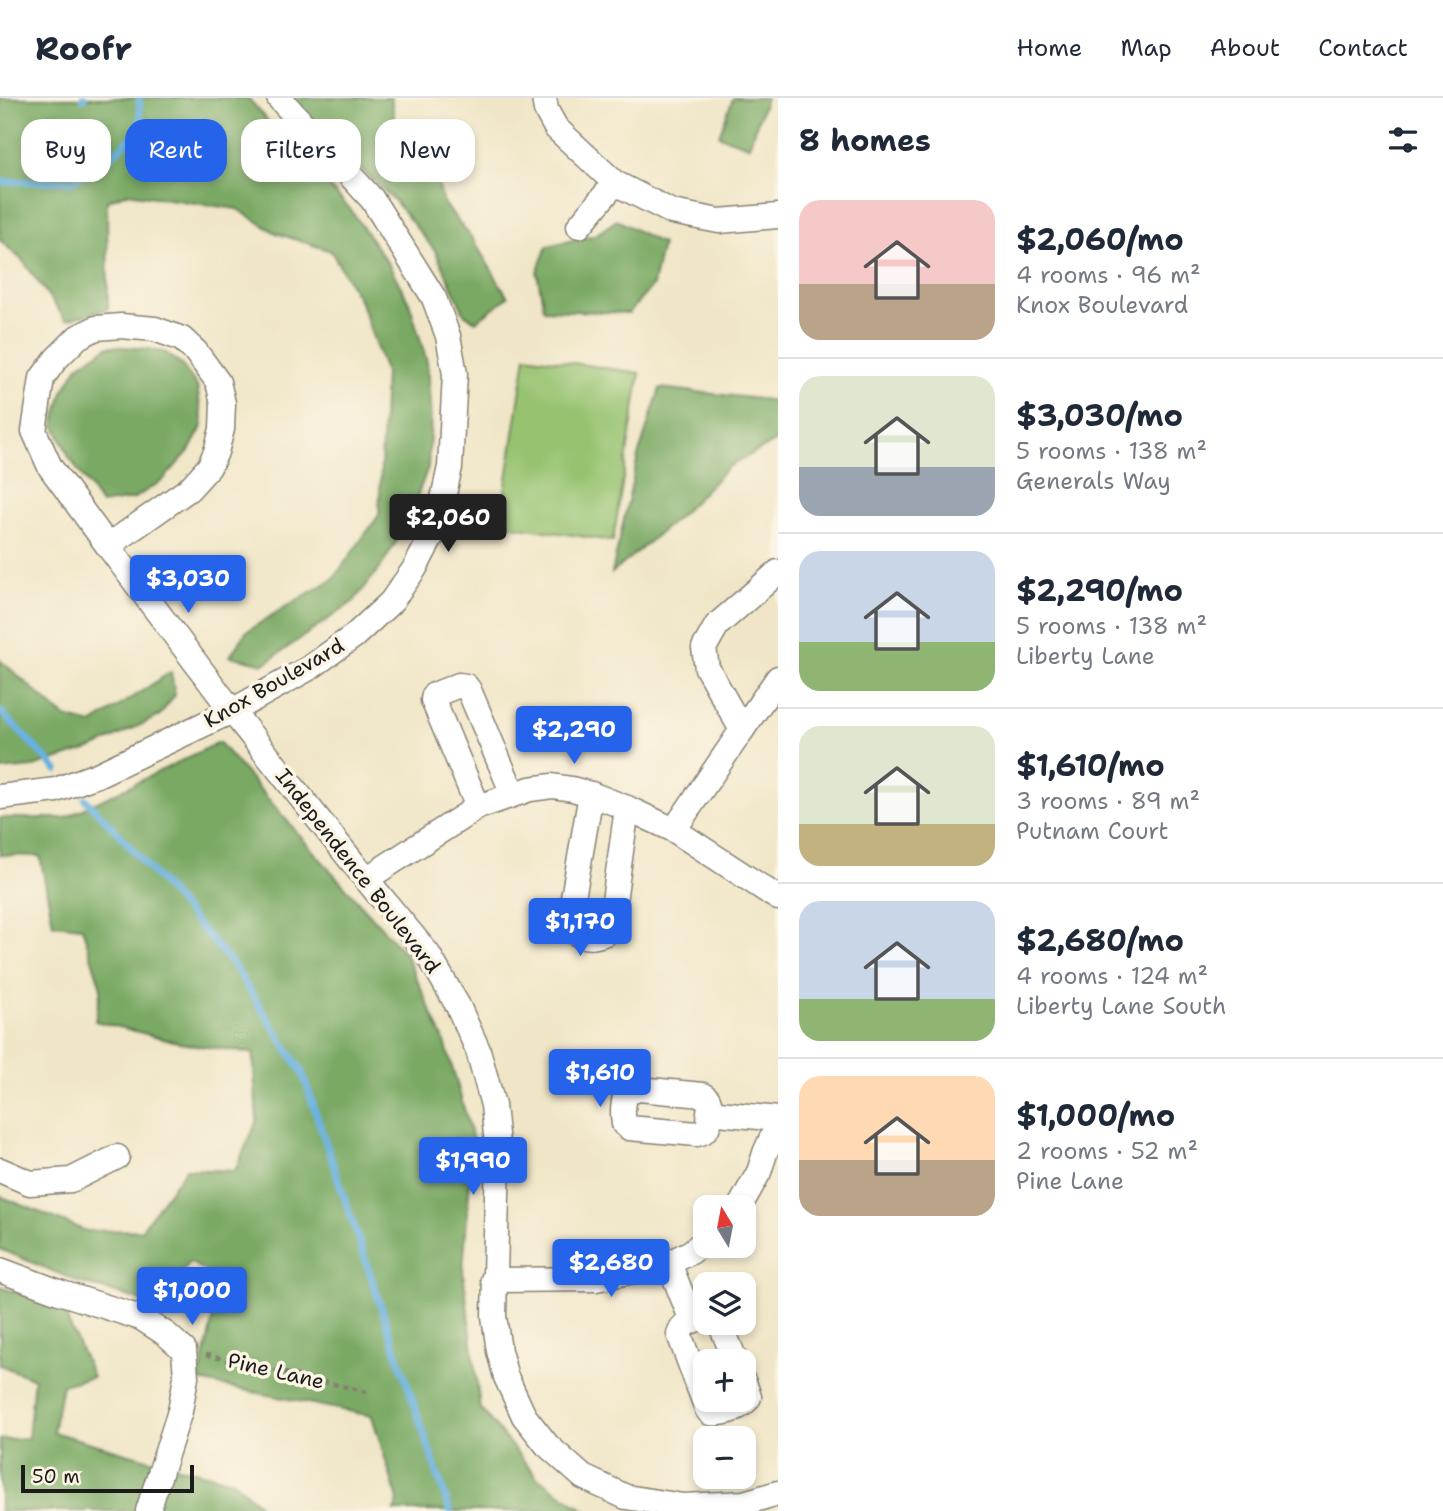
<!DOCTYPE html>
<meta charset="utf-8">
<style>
:root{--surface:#fff;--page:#f6f6f7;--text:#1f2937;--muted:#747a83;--line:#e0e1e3;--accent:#2563eb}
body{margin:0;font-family:"Shantell Sans",sans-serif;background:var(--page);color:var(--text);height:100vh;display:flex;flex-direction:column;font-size:26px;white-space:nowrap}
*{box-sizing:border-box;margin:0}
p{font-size:23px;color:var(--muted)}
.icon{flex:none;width:38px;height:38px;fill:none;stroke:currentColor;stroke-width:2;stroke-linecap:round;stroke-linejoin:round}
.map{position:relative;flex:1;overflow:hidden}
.details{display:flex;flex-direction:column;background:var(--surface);width:665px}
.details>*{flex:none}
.hud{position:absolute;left:21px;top:21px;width:651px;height:63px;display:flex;gap:14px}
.needle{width:46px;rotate:350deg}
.controls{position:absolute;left:693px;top:1097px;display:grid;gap:14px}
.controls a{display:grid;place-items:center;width:63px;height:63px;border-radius:14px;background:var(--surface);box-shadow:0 4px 10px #0003;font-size:35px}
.scale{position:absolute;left:21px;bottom:18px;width:173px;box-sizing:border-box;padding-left:7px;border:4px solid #1c1c1c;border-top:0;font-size:19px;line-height:24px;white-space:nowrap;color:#1c1c1c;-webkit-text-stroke:5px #fcf5e5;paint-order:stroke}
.price{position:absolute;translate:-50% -60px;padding:0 16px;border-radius:7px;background:var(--accent);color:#fff;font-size:23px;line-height:46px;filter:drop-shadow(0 2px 4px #0008)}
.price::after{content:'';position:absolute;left:50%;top:42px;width:21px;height:16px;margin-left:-10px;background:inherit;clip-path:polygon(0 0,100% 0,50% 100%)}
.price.on{background:#222;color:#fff}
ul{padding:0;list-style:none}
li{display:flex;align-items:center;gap:21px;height:175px;padding:0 21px}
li+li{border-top:2px solid var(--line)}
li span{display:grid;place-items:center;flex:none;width:196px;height:140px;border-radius:21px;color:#555}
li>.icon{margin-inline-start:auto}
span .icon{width:84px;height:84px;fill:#fffc;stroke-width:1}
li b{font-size:30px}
h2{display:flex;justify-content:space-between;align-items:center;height:84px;padding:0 21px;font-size:30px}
.tag{padding:0 24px;border-radius:21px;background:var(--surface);box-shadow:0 4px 10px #0003;font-size:24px;line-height:63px}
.tag.on{background:var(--accent);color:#fff}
header{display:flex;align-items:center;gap:42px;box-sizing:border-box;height:98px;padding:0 35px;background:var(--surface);border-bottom:2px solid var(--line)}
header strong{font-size:33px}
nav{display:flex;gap:38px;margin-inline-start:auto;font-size:24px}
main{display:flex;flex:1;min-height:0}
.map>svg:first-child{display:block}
.green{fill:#97c371;stroke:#5a7046;stroke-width:2}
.forest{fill:#79a963;stroke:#4a6240;stroke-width:2}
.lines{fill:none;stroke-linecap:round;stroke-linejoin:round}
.stream{stroke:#69b1e0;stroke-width:7}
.street-casing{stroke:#868172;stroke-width:27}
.path{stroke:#868172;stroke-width:4.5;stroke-dasharray:5 5;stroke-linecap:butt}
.street{stroke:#fff;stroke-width:24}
.labels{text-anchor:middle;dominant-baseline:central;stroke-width:7;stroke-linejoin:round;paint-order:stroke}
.street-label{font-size:21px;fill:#1c1c1c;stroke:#fcf5e5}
</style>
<header>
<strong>Roofr</strong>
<nav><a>Home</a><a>Map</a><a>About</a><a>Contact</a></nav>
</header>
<main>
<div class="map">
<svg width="778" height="1413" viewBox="0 0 778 1413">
<rect width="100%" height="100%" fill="#fcf5e5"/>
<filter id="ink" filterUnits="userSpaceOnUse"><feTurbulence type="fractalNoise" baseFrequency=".0143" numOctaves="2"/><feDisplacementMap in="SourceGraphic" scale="14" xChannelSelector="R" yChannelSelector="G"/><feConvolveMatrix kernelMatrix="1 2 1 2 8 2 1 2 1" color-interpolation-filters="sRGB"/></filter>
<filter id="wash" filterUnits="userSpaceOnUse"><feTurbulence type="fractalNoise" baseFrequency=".00686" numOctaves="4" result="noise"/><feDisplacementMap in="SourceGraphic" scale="28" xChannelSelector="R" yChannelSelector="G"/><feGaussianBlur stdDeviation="1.57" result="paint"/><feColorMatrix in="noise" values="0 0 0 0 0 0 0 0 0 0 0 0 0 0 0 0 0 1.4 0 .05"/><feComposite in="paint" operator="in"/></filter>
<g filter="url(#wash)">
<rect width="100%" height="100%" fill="#f0e6c7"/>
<path class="green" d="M526,258L640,275L613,443L500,426Z"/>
<g class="forest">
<path d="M0,0H248L293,51L350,111L389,167L409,204L427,264L431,322L428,369L407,426L382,467L354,503L264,566L230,558L246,534L288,507L333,481L379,417L385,274L361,205L331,153L276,135L237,111L127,95L107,103L108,211L66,222L23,163L0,142Z"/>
<path d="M285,0H391L402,67L432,66L444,106L472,140L508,199L476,223L465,217L436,154L394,102Z"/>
<path d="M733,0H766L749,48L719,38Z"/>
<path d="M617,122L662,146L653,187L629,215L544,212L537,174L547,148L595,137Z"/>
<path d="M109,248L149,251L166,255L181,266L197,288L203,327L189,353L163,382L133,401L101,406L69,359L54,326L63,294L78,268Z"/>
<path d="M660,290L778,303V342L728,369L682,416L612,475L638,358Z"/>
<path d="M0,562L65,619L92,626L171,574L175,597L159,618L93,650L33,669L0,672Z"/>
<path d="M219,644L314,754L406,857L446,947L473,1042L463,1172L480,1310L537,1379L586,1413H394L398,1402L372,1318L199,1283L221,1182L189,1164L160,1208L79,1184L0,1151V1098L86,1133L141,1132L186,1071L235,1073L257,1023L253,955L185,946L95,923L101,890L82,829L53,826L40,758L0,757V720H65Z"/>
<path d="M0,1189L62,1210L93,1279L62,1287L53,1334L147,1361L233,1383L266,1413H0V1342L28,1340L34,1281L0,1267Z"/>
</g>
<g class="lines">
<g class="stream">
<path d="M83,0H84"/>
<path d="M0,84L73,83L107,62L141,31L139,0"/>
<path d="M0,613L57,672"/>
<path d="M85,701L118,735L234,868L302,974L450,1413"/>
</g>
</g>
</g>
<g filter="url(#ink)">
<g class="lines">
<g class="street-casing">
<g id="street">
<path d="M544,0L546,12L556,30L615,85L672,114L719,123L778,118"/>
<path d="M579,128L615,85"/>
<path d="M121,228L155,231L182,241L196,254L218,284L223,305L222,331L216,354L209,369L189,391L108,448L50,369L34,333L42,280L56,261L78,239L96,230Z"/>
<path d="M108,448L232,613L366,781L428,856L458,908L478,952L493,1007L498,1056L494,1218L499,1253L506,1279L524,1318L547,1347L583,1379L626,1399L683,1408L744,1405L778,1395"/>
<path d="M778,474L717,527L704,550L707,570L742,632L778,580"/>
<path d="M591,696L569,823C571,842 598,842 610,832L627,710"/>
<path d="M0,699L56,692L97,677L232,613L311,569L354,538L391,504L415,470L437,428L450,369L455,276L448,238L434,200L372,101L279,0"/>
<path d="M478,709L433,602L434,597L459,587L466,588L469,592L513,696"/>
<path d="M674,732L742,632"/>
<path d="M366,781L478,709L530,691L552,688L572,691L591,696L627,710L674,732L778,800"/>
<path d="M639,991L703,997L708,1001L710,1007L709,1025L707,1030L703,1034L697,1036L629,1030L624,1026C622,1016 623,1005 626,995Z"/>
<path d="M709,1014L778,1021"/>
<path d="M0,1072L30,1085L71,1082L117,1059"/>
<path d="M739,1110L759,1074L765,1055L778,1026"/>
<path d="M669,1165L692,1223"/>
<path d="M0,1172L59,1194L141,1220L166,1236L184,1252L186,1279L180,1313L148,1413"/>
<path d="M493,1182L596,1181L669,1165L691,1154L705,1143"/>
<path d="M705,1219C695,1222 682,1224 679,1236L707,1311L710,1315C723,1317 743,1310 749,1299L744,1284"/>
<path d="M720,1225L736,1264"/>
</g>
</g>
<path class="path" d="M206,1257L368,1294"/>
<use href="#street" class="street"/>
</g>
</g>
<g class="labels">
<g class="street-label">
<text transform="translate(274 585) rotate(-30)">Knox Boulevard</text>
<text transform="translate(358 773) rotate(52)">Independence Boulevard</text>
<text transform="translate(276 1273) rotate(13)">Pine Lane</text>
</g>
</g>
</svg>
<div class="controls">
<a><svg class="needle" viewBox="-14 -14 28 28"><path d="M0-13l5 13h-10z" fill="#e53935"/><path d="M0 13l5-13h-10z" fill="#747a83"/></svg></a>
<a><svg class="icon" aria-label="layers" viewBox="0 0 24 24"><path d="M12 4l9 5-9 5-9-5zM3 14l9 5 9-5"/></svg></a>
<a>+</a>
<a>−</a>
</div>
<div class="scale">50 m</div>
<b class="price on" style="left:448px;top:456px">$2,060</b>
<b class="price" style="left:188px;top:517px">$3,030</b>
<b class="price" style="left:574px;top:668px">$2,290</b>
<b class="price" style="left:580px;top:860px">$1,170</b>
<b class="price" style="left:600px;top:1011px">$1,610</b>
<b class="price" style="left:473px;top:1099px">$1,990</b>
<b class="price" style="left:611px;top:1201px">$2,680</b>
<b class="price" style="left:192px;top:1229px">$1,000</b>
<div class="hud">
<a class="tag">Buy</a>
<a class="tag on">Rent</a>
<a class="tag">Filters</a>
<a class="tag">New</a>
</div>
</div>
<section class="details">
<h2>8 homes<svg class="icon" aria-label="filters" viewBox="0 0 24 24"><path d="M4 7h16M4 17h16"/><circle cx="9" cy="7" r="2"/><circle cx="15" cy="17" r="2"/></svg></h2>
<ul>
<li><span style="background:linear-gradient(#f6c9c9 60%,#b9a48a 0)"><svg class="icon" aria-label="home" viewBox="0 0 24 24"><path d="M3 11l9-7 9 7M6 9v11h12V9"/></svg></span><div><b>$2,060/mo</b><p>4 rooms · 96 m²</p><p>Knox Boulevard</p></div></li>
<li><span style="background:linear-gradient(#dfe7d0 65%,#9aa5b1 0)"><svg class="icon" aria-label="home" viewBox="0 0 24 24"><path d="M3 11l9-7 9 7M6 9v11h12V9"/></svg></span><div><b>$3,030/mo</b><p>5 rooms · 138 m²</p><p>Generals Way</p></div></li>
<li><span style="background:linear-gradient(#c9d6e8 65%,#8fb573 0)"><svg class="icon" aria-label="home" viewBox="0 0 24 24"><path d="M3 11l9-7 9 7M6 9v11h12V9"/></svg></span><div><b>$2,290/mo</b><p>5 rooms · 138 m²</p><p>Liberty Lane</p></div></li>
<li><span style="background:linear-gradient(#dfe7d0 70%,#c2b280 0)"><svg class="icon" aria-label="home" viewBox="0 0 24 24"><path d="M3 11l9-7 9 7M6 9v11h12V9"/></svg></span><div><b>$1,610/mo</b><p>3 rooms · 89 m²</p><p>Putnam Court</p></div></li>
<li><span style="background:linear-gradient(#c9d6e8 70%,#8fb573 0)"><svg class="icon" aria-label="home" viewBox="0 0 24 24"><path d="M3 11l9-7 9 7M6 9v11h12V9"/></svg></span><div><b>$2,680/mo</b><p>4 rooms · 124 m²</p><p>Liberty Lane South</p></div></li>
<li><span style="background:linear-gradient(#ffd9b3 60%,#b9a48a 0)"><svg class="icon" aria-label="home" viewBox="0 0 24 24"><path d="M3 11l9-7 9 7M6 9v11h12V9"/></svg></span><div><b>$1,000/mo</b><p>2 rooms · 52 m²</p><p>Pine Lane</p></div></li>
</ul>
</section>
</main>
